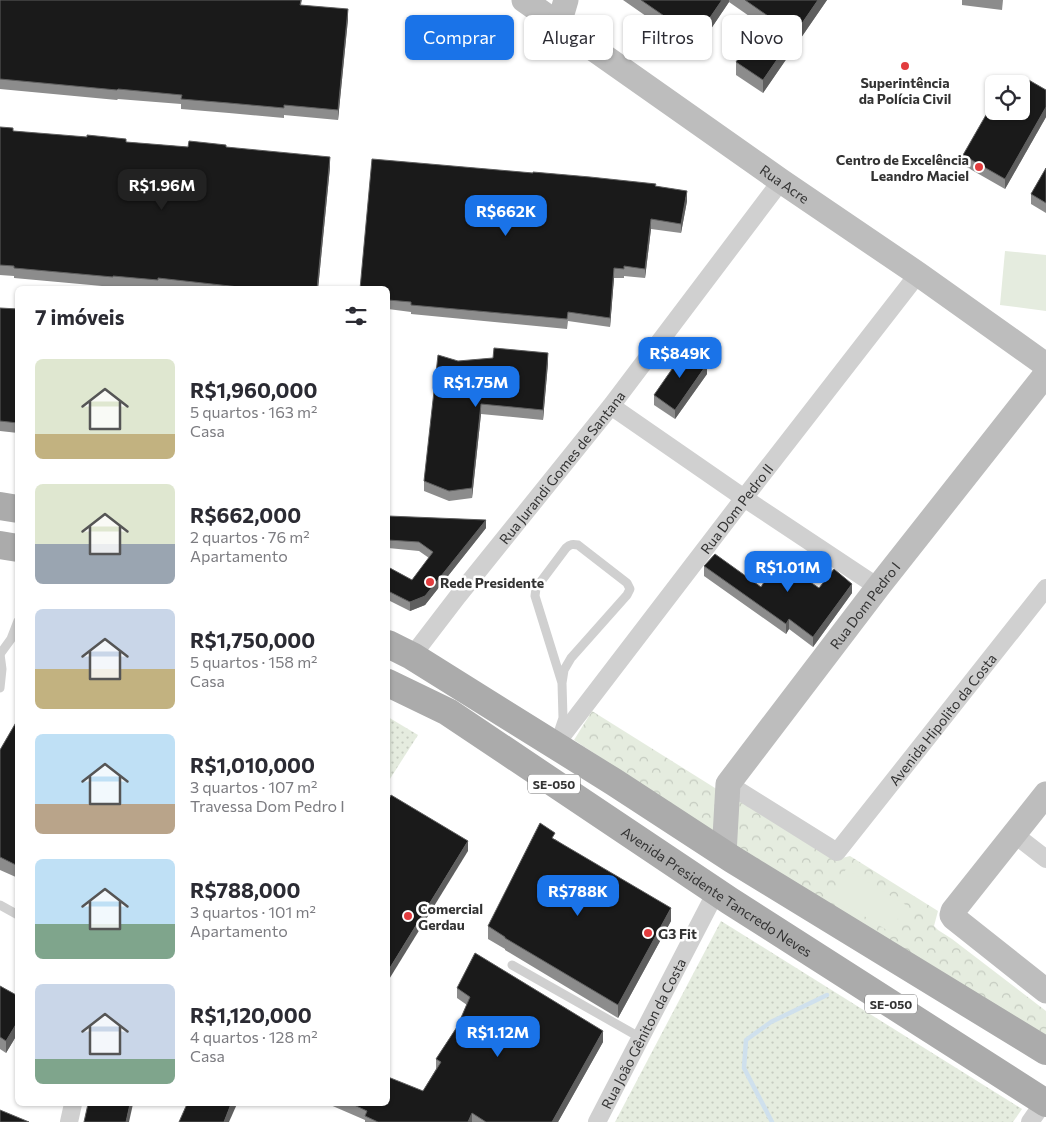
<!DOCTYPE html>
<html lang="pt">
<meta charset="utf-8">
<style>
:root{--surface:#fff;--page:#f2f2f3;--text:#2b2b33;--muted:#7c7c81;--accent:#1a73e8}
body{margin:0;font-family:Commissioner,sans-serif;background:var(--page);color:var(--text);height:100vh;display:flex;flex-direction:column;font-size:19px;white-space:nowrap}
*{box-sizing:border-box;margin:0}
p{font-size:16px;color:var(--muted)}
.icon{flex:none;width:28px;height:28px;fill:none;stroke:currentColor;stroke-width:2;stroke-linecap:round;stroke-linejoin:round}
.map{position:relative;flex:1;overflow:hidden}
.sheet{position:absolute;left:15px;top:286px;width:375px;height:820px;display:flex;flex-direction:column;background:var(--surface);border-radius:8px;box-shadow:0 1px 4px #0004}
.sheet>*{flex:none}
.hud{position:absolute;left:405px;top:15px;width:475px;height:45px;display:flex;gap:10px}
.buttons{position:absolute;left:985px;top:75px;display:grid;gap:10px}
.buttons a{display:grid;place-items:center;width:45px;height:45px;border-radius:8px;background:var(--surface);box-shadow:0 1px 4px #0004;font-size:25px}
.price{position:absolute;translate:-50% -42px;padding:0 11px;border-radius:10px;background:var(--accent);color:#fff;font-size:16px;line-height:32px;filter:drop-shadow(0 1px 2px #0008)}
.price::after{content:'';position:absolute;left:50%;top:30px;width:15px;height:11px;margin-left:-8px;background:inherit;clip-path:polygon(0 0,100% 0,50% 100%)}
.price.current{background:#222;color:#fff}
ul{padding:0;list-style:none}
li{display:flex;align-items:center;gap:15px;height:125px;padding:0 20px}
li span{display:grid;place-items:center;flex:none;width:140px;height:100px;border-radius:8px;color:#555}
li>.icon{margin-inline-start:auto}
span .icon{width:60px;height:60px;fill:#fffc;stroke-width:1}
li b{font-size:21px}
h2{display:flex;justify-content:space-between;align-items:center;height:60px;padding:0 20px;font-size:21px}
.chip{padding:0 18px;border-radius:8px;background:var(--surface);box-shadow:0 1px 4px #0004;font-size:18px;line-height:45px}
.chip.current{background:var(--accent);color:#fff}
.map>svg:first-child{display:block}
.grass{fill:url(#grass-dots)}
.forest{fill:url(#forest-crowns)}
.pitch{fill:#e5ecdf}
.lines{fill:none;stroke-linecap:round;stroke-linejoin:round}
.stream{stroke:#cfe0ed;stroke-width:4.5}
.lane{stroke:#d0d0d0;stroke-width:9}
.street{stroke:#d0d0d0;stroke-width:18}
.secondary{stroke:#bdbdbd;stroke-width:25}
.primary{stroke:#ababab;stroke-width:28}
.wall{fill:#8c8c8c}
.shaded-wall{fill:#5f5f5f}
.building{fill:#1a1a1a;stroke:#5f5f5f}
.poi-dot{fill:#e23c3e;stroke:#fff;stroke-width:2}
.labels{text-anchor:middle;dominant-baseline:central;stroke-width:5;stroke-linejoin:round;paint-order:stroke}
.shield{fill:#fff;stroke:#707070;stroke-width:1}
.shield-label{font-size:12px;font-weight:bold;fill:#333}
.poi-label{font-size:14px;font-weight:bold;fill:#333;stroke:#fff;text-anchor:start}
.street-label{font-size:14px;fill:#333;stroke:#fff}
</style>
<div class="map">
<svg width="1046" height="1122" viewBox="0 0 1046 1122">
<defs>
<pattern id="grass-dots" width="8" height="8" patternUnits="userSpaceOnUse" patternTransform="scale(1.25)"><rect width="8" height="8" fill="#e5ecdf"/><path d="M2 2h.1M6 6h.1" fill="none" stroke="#c5cbc0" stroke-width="1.8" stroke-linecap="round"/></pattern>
<pattern id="forest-crowns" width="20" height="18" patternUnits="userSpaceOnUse" patternTransform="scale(1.25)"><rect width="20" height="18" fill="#e5ecdf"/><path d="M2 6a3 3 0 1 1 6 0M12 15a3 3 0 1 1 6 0" fill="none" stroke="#c5cbc0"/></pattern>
</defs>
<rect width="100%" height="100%" fill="#fff"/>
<g class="grass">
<path d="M388,717L418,735L388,782Z"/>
<path d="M721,921L1022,1109L1013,1122H615Z"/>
</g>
<g class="forest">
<path d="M592,711L723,793L719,836L574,740Z"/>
<path d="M731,796L838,859L850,856L938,911L934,926L938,930L952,939L1046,1011V1049L729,845Z"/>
</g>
<g class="pitch">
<path d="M1005,251L1046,255V311L1000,305Z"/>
<path d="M846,869L906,905L890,932L830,895Z"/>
</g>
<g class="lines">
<path class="stream" d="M772,1122L744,1068L746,1040L771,1022L827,995"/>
<g class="lane">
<path d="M0,654L11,639L18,621"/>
<path d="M0,654L2,669L0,688"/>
<path d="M558,733L563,718L562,683L564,670L571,658L627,595L630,589L627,583L578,545C573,544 570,544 566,548L536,588L535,596L562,683"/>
<path d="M0,905L18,915"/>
<path d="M512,965L641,1038"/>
</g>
<g class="street">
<path d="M611,406L744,498L878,587"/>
<path id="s1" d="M412,656L458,596L611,406L781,181"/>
<path id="s2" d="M555,745L744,498L918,274"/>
<path id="s3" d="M728,784L837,852L1046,588"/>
<path d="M1014,834L1046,859"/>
<path d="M69,1122L73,1104"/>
<path id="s4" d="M597,1122L716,892"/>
<path d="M1030,1122L1044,1102"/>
</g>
<g class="secondary">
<path id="s5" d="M524,0L781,181L918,274L1046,365"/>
<path d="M559,24L566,0"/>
<path d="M1046,794L953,911L952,915L954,918L1046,991"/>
<path id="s6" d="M724,854L728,784L878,587L1046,374"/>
</g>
<g class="primary">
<path d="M0,506L18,509"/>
<path d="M0,545L18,548"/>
<path d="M388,644L412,656L614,782L732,859L1046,1051"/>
<path id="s7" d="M388,683L448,712L730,901L1046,1103"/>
</g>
</g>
<g class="wall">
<path d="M0,0H302L301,5L348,19L338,120L284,115V118L229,113L181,109V104L118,99L117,100L0,89Z"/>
<path d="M623,0H827L763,93L736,75V62L762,25L729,2L696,51Z"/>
<path d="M962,0H1003L1002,10L962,5Z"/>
<path d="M1023,86L1046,90V117L1005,189L963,165V155Z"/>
<path d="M0,127L13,131L126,142L188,147H226L330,167L318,289H167L158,288V289H148L113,286V287L14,278V276L0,275Z"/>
<path d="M1046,168V213L1031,204V194Z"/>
<path d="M656,186L687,201L681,233L651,229L645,278L624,276V278H614L610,327L568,321L567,329L411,314V312L388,309V289Z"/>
<path d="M0,308L18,309V433L0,431Z"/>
<path d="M458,361L548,363L543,420L481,414L472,498L449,501L424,491V481Z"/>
<path d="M707,374L675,419L654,405V395Z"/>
<path d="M388,516L486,528L425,605L410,611L388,600V567L412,580L429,558L419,551L388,548Z"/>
<path d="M704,566L761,587L819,588L852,593L813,647L789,629L786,634L704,576Z"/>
<path d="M18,719V878L0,870V750Z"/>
<path d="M555,839L671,921L618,1018L505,950V949L488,939V926Z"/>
<path d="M0,986L18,996V1033L6,1053L0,1049Z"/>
<path d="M457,988L603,1042L558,1122H365V1120L328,1104H388L423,1091L436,1069V1059L457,1027L467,1005L457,998Z"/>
</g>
<g class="shaded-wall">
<path d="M722,0H729V2L696,51V38Z"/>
<path d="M818,0H827L763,93V80Z"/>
<path d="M348,9V19L338,120V110Z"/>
<path d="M1046,107V117L1005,189V179Z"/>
<path d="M330,157V167L318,289H317Z"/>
<path d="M687,191V201L681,233V224Z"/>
<path d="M651,219V229L645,278V269Z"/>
<path d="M614,268V278L610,327V318Z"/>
<path d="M548,353V363L543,420V410Z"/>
<path d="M707,364V374L675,419V410Z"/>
<path d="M481,404V414L472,498V488Z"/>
<path d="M486,520V528L425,605L410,611V602Z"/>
<path d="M852,584V593L813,647V637Z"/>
<path d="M789,619V629L786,634V624Z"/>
<path d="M468,841V851L388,981V971Z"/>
<path d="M671,908V921L618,1018V1005Z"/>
<path d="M18,1021V1033L6,1053V1041Z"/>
<path d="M603,1031V1042L558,1122H552Z"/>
<path d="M130,1104H133L129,1122H126Z"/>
<path d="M231,1104H237L229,1122H224Z"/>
<path d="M472,1113V1122H468Z"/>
</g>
<g class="building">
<path d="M0,0H301L300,5L348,9L338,110L284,105V108L229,103L181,99L182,95L118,89L117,90L0,79Z"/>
<path d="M641,0H722L696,38Z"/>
<path d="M745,0H818L763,80L736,62L768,16Z"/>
<path d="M1008,77L1020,84H1004Z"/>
<path d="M1027,79L1046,90V107L1005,179L963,155L994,101V111H1021V84L1023,86Z"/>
<path d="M0,127L13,128V131L87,137V135L126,139V142L188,147L189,141L226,145V147L330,157L317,289H257L158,278V280L113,276V277L14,268V266L0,265Z"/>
<path d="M372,159L533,173V172L590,177L656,184L655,186L687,191L681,224L651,219L645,269L624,266V269L614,268L610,318L568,312L567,319L411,305V302L388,300V289H360Z"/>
<path d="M1046,168V203L1031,194Z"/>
<path d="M0,308L18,309V423L0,421Z"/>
<path d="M494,348L548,353L543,410L481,404L472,488L449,491L424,481L438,355L458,361L493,358Z"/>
<path d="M686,349L707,364L675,410L654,395Z"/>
<path d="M388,516L486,520L425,596L410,602L388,591V567L412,580L433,552L419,542L388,540Z"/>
<path d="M715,554L761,587L778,560L819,588L834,569L852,584L813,637L789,619L786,624L704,566Z"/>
<path d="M18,719V866L0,857V750Z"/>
<path d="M391,795L468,841L388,971V801Z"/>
<path d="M540,823L555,833L552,838L671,908L618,1005L505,938V937L488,926Z"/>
<path d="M475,953L603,1031L552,1122H486L472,1113L468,1122H378L365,1116L367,1111L352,1104H388V1077L423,1091L441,1062L436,1059L457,1027L470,997L457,988Z"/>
<path d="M0,986L18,996V1021L6,1041L0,1037Z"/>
<path d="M88,1104H130L126,1122H84Z"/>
<path d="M187,1104H231L224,1122H179Z"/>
<path d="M0,1110L29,1122H0Z"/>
</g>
<g class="poi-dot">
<circle cx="905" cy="66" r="5"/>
<circle cx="979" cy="167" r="5"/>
<circle cx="430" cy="582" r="5"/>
<circle cx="408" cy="916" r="5"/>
<circle cx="648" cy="933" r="5"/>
</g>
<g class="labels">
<g class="shield">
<rect x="528" y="774.5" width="52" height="19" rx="4"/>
<rect x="865" y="994.5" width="52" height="19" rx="4"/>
</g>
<g class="shield-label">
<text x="554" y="784">SE-050</text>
<text x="891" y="1004">SE-050</text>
</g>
<g class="poi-label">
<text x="905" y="82" text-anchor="middle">Superintência<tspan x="905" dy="16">da Polícia Civil</tspan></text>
<text x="969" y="159" text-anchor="end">Centro de Excelência<tspan x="969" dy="16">Leandro Maciel</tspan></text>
<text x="440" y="582">Rede Presidente</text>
<text x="418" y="908">Comercial<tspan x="418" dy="16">Gerdau</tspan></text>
<text x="658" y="933">G3 Fit</text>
</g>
<g class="street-label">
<text stroke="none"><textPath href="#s5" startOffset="319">Rua Acre</textPath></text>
<text stroke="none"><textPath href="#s1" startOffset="241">Rua Jurandi Gomes de Santana</textPath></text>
<text stroke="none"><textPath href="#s2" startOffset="298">Rua Dom Pedro II</textPath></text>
<text stroke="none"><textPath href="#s6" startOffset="295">Rua Dom Pedro I</textPath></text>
<text stroke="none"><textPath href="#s3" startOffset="298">Avenida Hipolito da Costa</textPath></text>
<text stroke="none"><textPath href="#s7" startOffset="390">Avenida Presidente Tancredo Neves</textPath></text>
<text stroke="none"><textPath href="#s4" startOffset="100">Rua João Gêniton da Costa</textPath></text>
</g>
</g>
</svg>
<div class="buttons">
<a><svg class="icon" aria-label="locate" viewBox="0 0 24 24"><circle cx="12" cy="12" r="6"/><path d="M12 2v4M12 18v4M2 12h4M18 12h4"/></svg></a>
</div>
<b class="price current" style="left:162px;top:211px">R$1.96M</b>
<b class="price" style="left:506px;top:237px">R$662K</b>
<b class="price" style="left:680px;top:379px">R$849K</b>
<b class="price" style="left:476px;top:408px">R$1.75M</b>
<b class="price" style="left:788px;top:593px">R$1.01M</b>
<b class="price" style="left:578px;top:917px">R$788K</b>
<b class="price" style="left:498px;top:1058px">R$1.12M</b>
<div class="hud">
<a class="chip current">Comprar</a>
<a class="chip">Alugar</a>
<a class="chip">Filtros</a>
<a class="chip">Novo</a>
</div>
<section class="sheet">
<h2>7 imóveis<svg class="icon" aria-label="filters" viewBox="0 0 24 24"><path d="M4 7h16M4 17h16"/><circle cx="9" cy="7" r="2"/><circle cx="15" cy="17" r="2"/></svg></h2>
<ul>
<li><span style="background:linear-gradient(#dfe7d0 75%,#c2b280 0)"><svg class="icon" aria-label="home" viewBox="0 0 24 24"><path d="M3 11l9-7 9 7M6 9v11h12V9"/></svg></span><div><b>R$1,960,000</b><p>5 quartos · 163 m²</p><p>Casa</p></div></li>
<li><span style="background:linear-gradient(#dfe7d0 60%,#9aa5b1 0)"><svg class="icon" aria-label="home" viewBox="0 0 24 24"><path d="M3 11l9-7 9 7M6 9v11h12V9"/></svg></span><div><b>R$662,000</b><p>2 quartos · 76 m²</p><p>Apartamento</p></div></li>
<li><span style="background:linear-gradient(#c9d6e8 60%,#c2b280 0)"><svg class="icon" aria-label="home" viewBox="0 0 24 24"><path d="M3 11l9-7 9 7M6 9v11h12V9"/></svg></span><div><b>R$1,750,000</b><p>5 quartos · 158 m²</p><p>Casa</p></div></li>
<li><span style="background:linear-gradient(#bfe0f5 70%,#b9a48a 0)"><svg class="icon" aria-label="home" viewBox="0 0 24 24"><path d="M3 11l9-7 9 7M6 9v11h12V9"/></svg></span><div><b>R$1,010,000</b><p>3 quartos · 107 m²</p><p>Travessa Dom Pedro I</p></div></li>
<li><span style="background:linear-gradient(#bfe0f5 65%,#7fa58c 0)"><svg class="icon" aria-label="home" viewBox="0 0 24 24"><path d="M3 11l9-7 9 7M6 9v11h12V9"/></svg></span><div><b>R$788,000</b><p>3 quartos · 101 m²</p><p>Apartamento</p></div></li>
<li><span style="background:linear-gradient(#c9d6e8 75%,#7fa58c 0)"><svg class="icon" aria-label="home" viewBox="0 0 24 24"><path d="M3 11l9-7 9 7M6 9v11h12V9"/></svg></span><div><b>R$1,120,000</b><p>4 quartos · 128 m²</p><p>Casa</p></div></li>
</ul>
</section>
</div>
